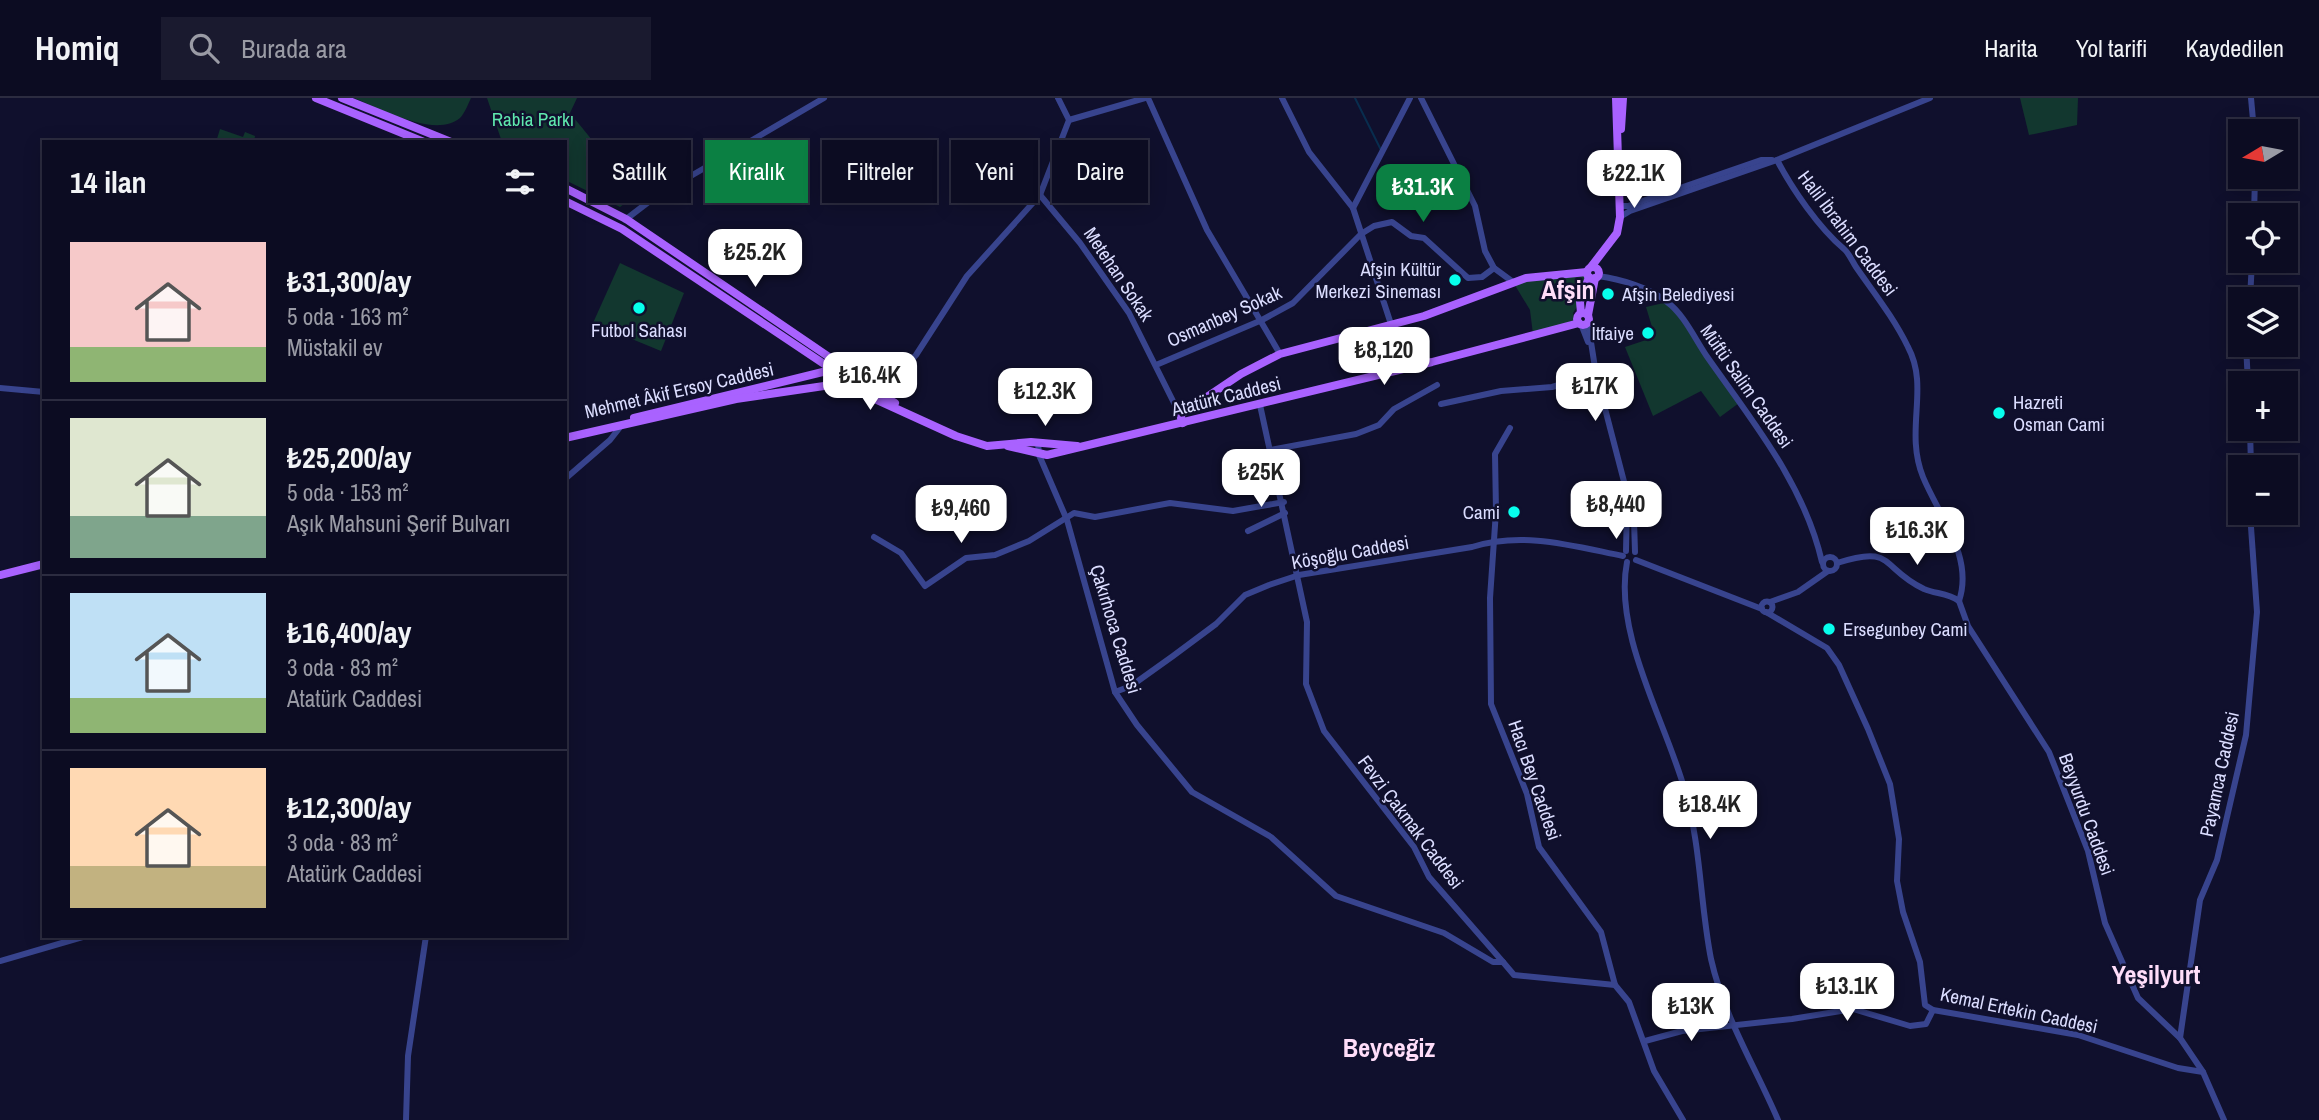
<!DOCTYPE html>
<html lang="tr">
<meta charset="utf-8">
<style>
:root{--surface:#0c0c22;--page:#1a1a2f;--text:#f1f3f6;--muted:#9a9ba5;--line:#2c2c40;--accent:#0b8043}
body{margin:0;font-family:"Archivo Narrow",sans-serif;background:var(--page);color:var(--text);height:100vh;display:flex;flex-direction:column;font-size:26px;white-space:nowrap}
*{box-sizing:border-box;margin:0}
p{font-size:23px;color:var(--muted)}
.icon{flex:none;width:38px;height:38px;fill:none;stroke:currentColor;stroke-width:2;stroke-linecap:round;stroke-linejoin:round}
.map{position:relative;flex:1;overflow:hidden}
.details{position:absolute;left:42px;top:42px;width:525px;height:798px;display:flex;flex-direction:column;background:var(--surface);border-radius:0px;box-shadow:0 4px 18px #0003,0 0 0 2px var(--line)}
.details>*{flex:none}
.top-card{position:absolute;left:588px;top:42px;width:665px;height:63px;display:flex;gap:14px}
.needle{width:46px;rotate:260deg}
.controls{position:absolute;left:2228px;top:21px;display:grid;gap:14px}
.controls a{display:grid;place-items:center;width:70px;height:70px;border-radius:0px;background:var(--surface);box-shadow:0 4px 18px #0003,0 0 0 2px var(--line);font-size:35px}
.price{position:absolute;translate:-50% -60px;padding:0 16px;border-radius:14px;background:#fff;color:#222;font-size:23px;line-height:46px;filter:drop-shadow(0 2px 4px #0008)}
.price::after{content:'';position:absolute;left:50%;top:42px;width:21px;height:16px;margin-left:-10px;background:inherit;clip-path:polygon(0 0,100% 0,50% 100%)}
.price.current{background:var(--accent);color:#fff}
ul{padding:0;list-style:none}
li{display:flex;align-items:center;gap:21px;height:175px;padding:0 28px}
li+li{border-top:2px solid var(--line)}
li span{display:grid;place-items:center;flex:none;width:196px;height:140px;border-radius:0px;color:#555}
li>.icon{margin-inline-start:auto}
span .icon{width:84px;height:84px;fill:#fffc;stroke-width:1}
li b{font-size:30px}
h2{display:flex;justify-content:space-between;align-items:center;height:84px;padding:0 28px;font-size:30px}
.chip{padding:0 24px;border-radius:0px;background:var(--surface);box-shadow:0 4px 18px #0003,0 0 0 2px var(--line);font-size:24px;line-height:63px}
.chip.current{background:var(--accent);color:#fff}
header{display:flex;align-items:center;gap:42px;box-sizing:border-box;height:98px;padding:0 35px;background:var(--surface);border-bottom:2px solid var(--line)}
header strong{font-size:33px}
nav{display:flex;gap:38px;margin-inline-start:auto;font-size:24px}
.search{width:490px;height:63px;background:var(--page);display:flex;align-items:center;gap:18px;box-sizing:border-box;padding:0 24px;border-radius:0px;color:var(--muted);font-size:26px}
.map>svg:first-child{display:block}
.green{fill:#12372f}
.lines{fill:none;stroke-linecap:round;stroke-linejoin:round}
.stream{stroke:#082d4e;stroke-width:2}
.minor{stroke:#38448e;stroke-width:6}
.major{stroke:#a962ff;stroke-width:8}
.poi-dot{fill:#07ffed;stroke:#10102d;stroke-width:2.5}
.labels{text-anchor:middle;dominant-baseline:central;stroke-width:5;stroke-linejoin:round;paint-order:stroke}
.park-label{font-size:19px;fill:#5fe8ae;stroke:#10102d}
.street-label{font-size:19px;fill:#dbddff;stroke:#10102d}
.poi-label{font-size:19px;fill:#dbddff;stroke:#10102d;text-anchor:end}
.district-label{font-size:26px;font-weight:bold;fill:#ffddf9;stroke:#10102d}
</style>
<header>
<strong>Homiq</strong>
<div class="search"><svg class="icon" aria-label="search" viewBox="0 0 24 24"><circle cx="10" cy="10" r="6"/><path d="M15 15l6 6"/></svg>Burada ara</div>
<nav><a>Harita</a><a>Yol tarifi</a><a>Kaydedilen</a></nav>
</header>
<div class="map">
<svg width="2319" height="1022" viewBox="0 0 2319 1022">
<rect width="100%" height="100%" fill="#10102d"/>
<g class="green">
<path d="M354,0H471C468,6 465,15 460,20C435,41 379,10 354,0Z"/>
<path d="M487,0H577L570,15C591,41 619,71 624,106L620,109L565,82V44H502Z"/>
<path d="M2020,0H2078L2077,27L2029,37Z"/>
<path d="M220,31L243,39L245,34L255,38L254,44H216Z"/>
<path d="M620,165L684,195L661,253L593,225Z"/>
<path d="M1587,174L1580,204L1573,215L1575,222L1533,236L1530,212L1513,184Z"/>
<path d="M1668,204L1739,305L1720,319L1701,293L1653,318L1625,249L1655,239L1646,209Z"/>
</g>
<g class="lines">
<path class="stream" d="M1355,0L1381,52"/>
<g class="minor">
<path d="M1148,0L1207,132L1280,256"/>
<path d="M1282,0L1309,54L1353,110L1405,269"/>
<path d="M1421,0L1475,108L1485,153L1494,170L1513,184"/>
<path d="M2251,0L2254,33"/>
<path d="M1069,22L1145,0"/>
<path d="M1777,62C1792,91 1819,130 1844,151C1849,155 1852,163 1856,169C1874,195 1894,220 1908,249C1930,290 1904,332 1923,379C1939,418 1974,459 1959,503"/>
<path d="M1040,97L1080,145L1129,215L1180,317"/>
<path d="M1620,108H1628L1761,62H1772"/>
<path d="M1353,110L1410,0"/>
<path d="M2254,117L2255,79"/>
<path d="M1620,119L1630,113L1777,62L1930,0"/>
<path d="M625,122L655,99L824,0"/>
<path d="M1598,178C1619,181 1650,189 1667,204C1684,216 1696,243 1708,260C1753,324 1804,386 1822,464"/>
<path d="M2250,201L2252,163"/>
<path d="M1588,225L1596,276L1634,422L1635,454"/>
<path d="M1581,226L1588,244"/>
<path d="M2246,247L2248,285"/>
<path d="M1156,267L1262,222L1293,205L1361,136L1374,128L1392,124L1411,138L1424,140L1468,180L1482,179L1494,170"/>
<path d="M0,290L44,294"/>
<path d="M881,296L916,257L967,178L1040,97L1069,22L1058,0"/>
<path d="M1441,306L1501,293L1552,289L1596,276"/>
<path d="M1260,307L1307,524L1306,586L1324,633L1414,749L1429,779L1503,864"/>
<path d="M1510,330L1495,356L1496,413L1490,500L1491,606L1527,696L1539,749L1601,834L1615,887L1629,904L1654,973L1683,1022"/>
<path d="M2250,331L2251,369"/>
<path d="M1038,344L1039,357L1067,422L1115,594L1137,627L1192,694L1271,739L1336,798L1444,835L1493,864H1503L1514,877L1615,887"/>
<path d="M1270,352L1356,336L1379,327L1394,311L1437,287"/>
<path d="M565,381L610,342L621,328"/>
<path d="M1248,433L1285,415"/>
<path d="M874,439L901,455L925,488L966,460L995,457L1029,443L1074,415L1095,419L1170,405L1233,413L1284,404"/>
<path d="M1626,453L1627,404"/>
<circle cx="1830" cy="466" r="7"/>
<path d="M1636,462L1762,511"/>
<path d="M1627,464C1613,536 1666,624 1685,693C1701,748 1700,805 1711,861C1724,919 1755,968 1778,1022"/>
<path d="M1837,465C1895,446 1880,470 1924,491C1936,496 1948,495 1959,503"/>
<path d="M1959,503L1968,528L2049,654L2088,753L2105,825L2138,900L2180,940L2203,974"/>
<circle cx="1767" cy="509" r="5.5"/>
<path d="M1770,504L1798,494L1828,473"/>
<path d="M1766,514L1827,550L1839,567L1868,631L1890,686L1899,741L1897,783L1903,814L1920,864L1925,907L1933,912L2078,937L2178,970L2203,974L2224,1022"/>
<path d="M1115,594L1131,588L1173,558L1216,526L1245,497L1269,487L1299,477L1472,449C1523,433 1573,448 1623,458"/>
<path d="M0,863L86,838"/>
<path d="M2180,940L2200,802L2217,762L2246,637L2257,514L2250,415"/>
<path d="M1645,943L1682,933L1792,921L1853,911L1910,928L1926,926L1933,912"/>
<path d="M406,1022L408,958L426,838"/>
</g>
<g class="major">
<path d="M316,0L424,44"/>
<path d="M342,0L451,44"/>
<path d="M1621,31L1623,0"/>
<path d="M565,90L626,121L832,261L858,283L895,305"/>
<path d="M565,103L622,131L833,272L853,291L956,338L987,348L1031,344L1077,348"/>
<path d="M1591,169L1617,135L1620,119L1616,0"/>
<circle cx="1593" cy="175" r="6"/>
<circle cx="1583" cy="221" r="6"/>
<path d="M1581,215L1580,204L1589,179"/>
<path d="M1588,217L1595,180"/>
<path d="M831,290L852,291"/>
<path d="M634,320L835,271"/>
<path d="M1183,325L1180,317L1241,276L1280,256L1424,218L1526,180L1587,174"/>
<path d="M565,340L736,301L824,288L837,280L845,282"/>
<path d="M1008,348L1047,357L1432,264L1579,225"/>
<path d="M0,477L44,466"/>
</g>
</g>
<g class="poi-dot">
<circle cx="1455" cy="182" r="7"/>
<circle cx="1608" cy="196" r="7"/>
<circle cx="639" cy="210" r="7"/>
<circle cx="1648" cy="235" r="7"/>
<circle cx="1999" cy="315" r="7"/>
<circle cx="1514" cy="414" r="7"/>
<circle cx="1829" cy="531" r="7"/>
</g>
<g class="labels">
<g class="park-label">
<text x="533" y="21">Rabia Parkı</text>
</g>
<g class="street-label">
<text transform="translate(1848 135) rotate(53)">Halil İbrahim Caddesi</text>
<text transform="translate(1119 176) rotate(56)">Metehan Sokak</text>
<text transform="translate(1224 218) rotate(-24)">Osmanbey Sokak</text>
<text transform="translate(1747 288) rotate(55)">Müftü Salim Caddesi</text>
<text transform="translate(679 292) rotate(-13)">Mehmet Âkif Ersoy Caddesi</text>
<text transform="translate(1226 298) rotate(-14)">Atatürk Caddesi</text>
<text transform="translate(1350 454) rotate(-10)">Köşoğlu Caddesi</text>
<text transform="translate(1116 531) rotate(73)">Çakırhoca Caddesi</text>
<text transform="translate(2219 676) rotate(-78)">Payamca Caddesi</text>
<text transform="translate(1535 682) rotate(71)">Hacı Bey Caddesi</text>
<text transform="translate(2087 716) rotate(70)">Beyyurdu Caddesi</text>
<text transform="translate(1411 724) rotate(53)">Fevzi Çakmak Caddesi</text>
<text transform="translate(2019 912) rotate(12)">Kemal Ertekin Caddesi</text>
</g>
<g class="poi-label">
<text x="1441" y="171">Afşin Kültür<tspan x="1441" dy="22">Merkezi Sineması</tspan></text>
<text x="1622" y="196" text-anchor="start">Afşin Belediyesi</text>
<text x="639" y="232" text-anchor="middle">Futbol Sahası</text>
<text x="1634" y="235">İtfaiye</text>
<text x="2013" y="304" text-anchor="start">Hazreti<tspan x="2013" dy="22">Osman Cami</tspan></text>
<text x="1500" y="414">Cami</text>
<text x="1843" y="531" text-anchor="start">Ersegunbey Cami</text>
</g>
<g class="district-label">
<text x="1568" y="191">Afşin</text>
<text x="2156" y="876">Yeşilyurt</text>
<text x="1389" y="949">Beyceğiz</text>
</g>
</g>
</svg>
<div class="controls">
<a><svg class="needle" viewBox="-14 -14 28 28"><path d="M0-13l5 13h-10z" fill="#e53935"/><path d="M0 13l5-13h-10z" fill="#9a9ba5"/></svg></a>
<a><svg class="icon" aria-label="locate" viewBox="0 0 24 24"><circle cx="12" cy="12" r="6"/><path d="M12 2v4M12 18v4M2 12h4M18 12h4"/></svg></a>
<a><svg class="icon" aria-label="layers" viewBox="0 0 24 24"><path d="M12 4l9 5-9 5-9-5zM3 14l9 5 9-5"/></svg></a>
<a>+</a>
<a>−</a>
</div>
<b class="price" style="left:1634px;top:112px">₺22.1K</b>
<b class="price current" style="left:1423px;top:126px">₺31.3K</b>
<b class="price" style="left:755px;top:191px">₺25.2K</b>
<b class="price" style="left:1384px;top:289px">₺8,120</b>
<b class="price" style="left:870px;top:314px">₺16.4K</b>
<b class="price" style="left:1595px;top:325px">₺17K</b>
<b class="price" style="left:1045px;top:330px">₺12.3K</b>
<b class="price" style="left:1261px;top:411px">₺25K</b>
<b class="price" style="left:1616px;top:443px">₺8,440</b>
<b class="price" style="left:961px;top:447px">₺9,460</b>
<b class="price" style="left:1917px;top:469px">₺16.3K</b>
<b class="price" style="left:1710px;top:743px">₺18.4K</b>
<b class="price" style="left:1847px;top:925px">₺13.1K</b>
<b class="price" style="left:1691px;top:945px">₺13K</b>
<div class="top-card">
<a class="chip">Satılık</a>
<a class="chip current">Kiralık</a>
<a class="chip">Filtreler</a>
<a class="chip">Yeni</a>
<a class="chip">Daire</a>
</div>
<section class="details">
<h2>14 ilan<svg class="icon" aria-label="filters" viewBox="0 0 24 24"><path d="M4 7h16M4 17h16"/><circle cx="9" cy="7" r="2"/><circle cx="15" cy="17" r="2"/></svg></h2>
<ul>
<li><span style="background:linear-gradient(#f6c9c9 75%,#8fb573 0)"><svg class="icon" aria-label="home" viewBox="0 0 24 24"><path d="M3 11l9-7 9 7M6 9v11h12V9"/></svg></span><div><b>₺31,300/ay</b><p>5 oda · 163 m²</p><p>Müstakil ev</p></div></li>
<li><span style="background:linear-gradient(#dfe7d0 70%,#7fa58c 0)"><svg class="icon" aria-label="home" viewBox="0 0 24 24"><path d="M3 11l9-7 9 7M6 9v11h12V9"/></svg></span><div><b>₺25,200/ay</b><p>5 oda · 153 m²</p><p>Aşık Mahsuni Şerif Bulvarı</p></div></li>
<li><span style="background:linear-gradient(#bfe0f5 75%,#8fb573 0)"><svg class="icon" aria-label="home" viewBox="0 0 24 24"><path d="M3 11l9-7 9 7M6 9v11h12V9"/></svg></span><div><b>₺16,400/ay</b><p>3 oda · 83 m²</p><p>Atatürk Caddesi</p></div></li>
<li><span style="background:linear-gradient(#ffd9b3 70%,#c2b280 0)"><svg class="icon" aria-label="home" viewBox="0 0 24 24"><path d="M3 11l9-7 9 7M6 9v11h12V9"/></svg></span><div><b>₺12,300/ay</b><p>3 oda · 83 m²</p><p>Atatürk Caddesi</p></div></li>
</ul>
</section>
</div>
